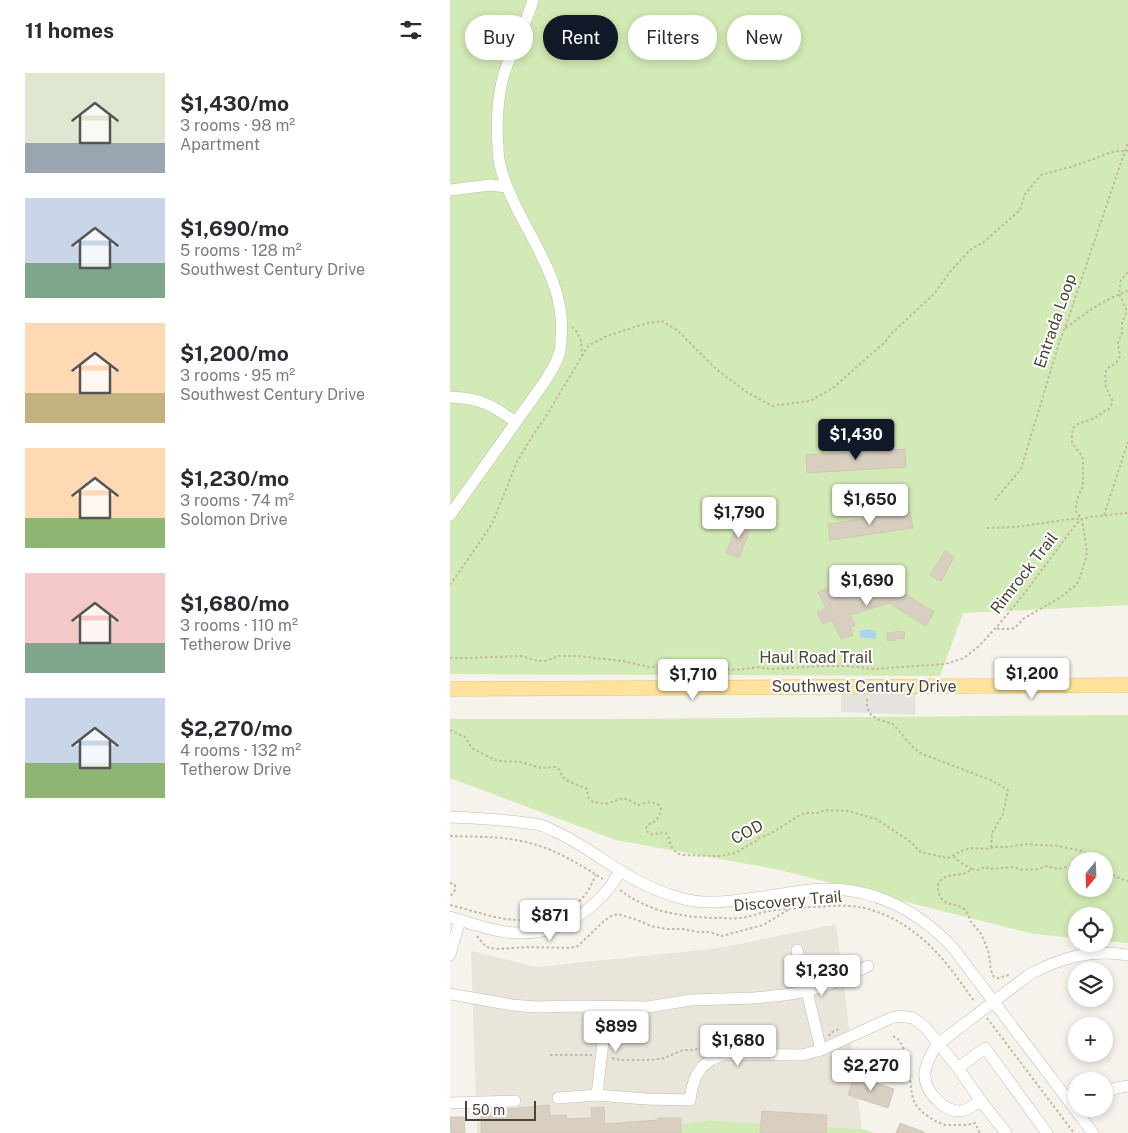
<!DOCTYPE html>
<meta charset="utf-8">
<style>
:root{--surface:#fff;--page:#f7f7f7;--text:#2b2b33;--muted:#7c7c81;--accent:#111827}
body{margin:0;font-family:"Public Sans",sans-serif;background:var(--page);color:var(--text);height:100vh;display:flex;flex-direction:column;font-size:19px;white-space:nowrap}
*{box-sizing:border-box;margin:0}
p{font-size:16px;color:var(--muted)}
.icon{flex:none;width:28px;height:28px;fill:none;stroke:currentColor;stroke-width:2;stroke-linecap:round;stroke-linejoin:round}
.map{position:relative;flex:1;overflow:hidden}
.side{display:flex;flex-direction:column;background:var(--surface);width:450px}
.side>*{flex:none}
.hud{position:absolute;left:15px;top:15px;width:475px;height:45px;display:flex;gap:10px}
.needle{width:32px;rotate:199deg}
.fabs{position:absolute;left:618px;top:852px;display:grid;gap:10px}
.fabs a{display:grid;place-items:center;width:45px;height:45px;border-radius:50%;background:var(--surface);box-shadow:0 2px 8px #0003;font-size:25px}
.scale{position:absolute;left:15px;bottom:12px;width:71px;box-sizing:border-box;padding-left:5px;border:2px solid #4b4439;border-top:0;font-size:14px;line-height:18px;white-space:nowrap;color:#4b4439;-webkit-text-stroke:4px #fff;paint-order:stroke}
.price{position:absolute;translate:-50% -42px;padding:0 11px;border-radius:5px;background:#fff;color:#222;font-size:16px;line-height:32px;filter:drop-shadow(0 1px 2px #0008)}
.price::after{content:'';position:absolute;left:50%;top:30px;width:15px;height:11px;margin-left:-8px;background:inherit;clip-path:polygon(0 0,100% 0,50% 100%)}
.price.on{background:var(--accent);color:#fff}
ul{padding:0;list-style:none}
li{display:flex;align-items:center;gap:15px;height:125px;padding:0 25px}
li span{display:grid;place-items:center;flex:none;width:140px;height:100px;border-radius:0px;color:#555}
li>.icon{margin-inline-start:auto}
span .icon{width:60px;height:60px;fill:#fffc;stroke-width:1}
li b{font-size:21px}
h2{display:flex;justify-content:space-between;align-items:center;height:60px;padding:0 25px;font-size:21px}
.tag{padding:0 18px;border-radius:22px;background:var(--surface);box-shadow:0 2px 8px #0003;font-size:18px;line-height:45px}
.tag.on{background:var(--accent);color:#fff}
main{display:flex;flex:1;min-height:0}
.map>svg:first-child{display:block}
.residential{fill:#eae5da}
.green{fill:#d2eab5;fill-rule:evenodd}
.parking{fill:#e5e3e0}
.water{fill:#a9d4f2}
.building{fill:#d8cfc1;stroke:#d3c7b4}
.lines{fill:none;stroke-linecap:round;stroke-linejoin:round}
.minor-casing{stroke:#c2bbae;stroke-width:12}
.major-casing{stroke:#e6c16a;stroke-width:15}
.path{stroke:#c4b79f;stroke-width:2;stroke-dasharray:2.5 2.5;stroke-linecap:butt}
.minor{stroke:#fff;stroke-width:11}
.major{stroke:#ffe39c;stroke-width:14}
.labels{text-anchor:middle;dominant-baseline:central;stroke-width:4;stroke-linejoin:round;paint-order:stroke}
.street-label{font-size:16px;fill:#4b4439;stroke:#fff}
</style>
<main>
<section class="side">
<h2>11 homes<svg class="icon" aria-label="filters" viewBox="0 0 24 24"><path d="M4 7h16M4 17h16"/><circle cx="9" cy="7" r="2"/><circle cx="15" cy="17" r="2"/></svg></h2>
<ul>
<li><span style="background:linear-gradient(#dfe7d0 70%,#9aa5b1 0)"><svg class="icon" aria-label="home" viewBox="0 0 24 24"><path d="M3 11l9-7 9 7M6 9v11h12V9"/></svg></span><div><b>$1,430/mo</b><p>3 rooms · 98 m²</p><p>Apartment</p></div></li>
<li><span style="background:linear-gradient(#c9d6e8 65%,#7fa58c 0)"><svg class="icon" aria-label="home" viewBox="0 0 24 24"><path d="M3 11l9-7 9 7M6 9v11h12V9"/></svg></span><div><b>$1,690/mo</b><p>5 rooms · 128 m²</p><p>Southwest Century Drive</p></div></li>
<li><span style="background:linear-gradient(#ffd9b3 70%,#c2b280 0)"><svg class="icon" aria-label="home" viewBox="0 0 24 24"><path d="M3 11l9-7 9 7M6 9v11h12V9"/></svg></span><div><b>$1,200/mo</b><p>3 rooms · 95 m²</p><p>Southwest Century Drive</p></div></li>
<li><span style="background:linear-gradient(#ffd9b3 70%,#8fb573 0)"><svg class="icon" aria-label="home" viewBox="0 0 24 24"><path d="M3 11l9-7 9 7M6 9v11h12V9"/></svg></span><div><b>$1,230/mo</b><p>3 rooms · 74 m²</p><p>Solomon Drive</p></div></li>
<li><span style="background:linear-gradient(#f6c9c9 70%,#7fa58c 0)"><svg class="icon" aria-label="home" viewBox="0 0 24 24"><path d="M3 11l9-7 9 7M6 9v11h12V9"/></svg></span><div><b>$1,680/mo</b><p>3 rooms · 110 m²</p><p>Tetherow Drive</p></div></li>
<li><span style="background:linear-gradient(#c9d6e8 65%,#8fb573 0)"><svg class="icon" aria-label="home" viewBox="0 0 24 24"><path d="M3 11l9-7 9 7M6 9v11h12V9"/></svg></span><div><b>$2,270/mo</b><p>4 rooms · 132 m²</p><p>Tetherow Drive</p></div></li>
</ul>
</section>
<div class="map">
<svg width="678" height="1133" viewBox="0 0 678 1133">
<rect width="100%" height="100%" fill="#f6f3ec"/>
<path class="residential" d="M386,924L412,1129L259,1120L179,1133H27L21,951L87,967L270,948Z"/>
<g class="green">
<path d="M0,0H678V605L513,613L490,676L0,674Z"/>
<path d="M678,715V943L654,941V916H626V938L584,934L330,870L166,840L0,778V719H157ZM626,861H654V889H626Z"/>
<path d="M259,1120L412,1129L424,1133H179Z"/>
</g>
<path class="parking" d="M391,686H466L465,715L391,712Z"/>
<path class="water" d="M418,629C422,630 426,631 427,636L425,639L419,638H413L410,636V631Z"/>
<g class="building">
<path d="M455,449L456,467L357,473L356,455Z"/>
<path d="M460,512L463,528L380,540L378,524Z"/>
<path d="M289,520L302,525L289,558L276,553Z"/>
<path d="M495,551L504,557L491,581L480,575Z"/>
<path d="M387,584L394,599L442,586L484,612L476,626L439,603L400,615L405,625L400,627L403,635L391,639L382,620L373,624L367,612L376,608L368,592Z"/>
<path d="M446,631L455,632L454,639L445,638V641L437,640V633H445Z"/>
<path d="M404,1076L444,1089L438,1108L398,1095Z"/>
<path d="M99,1105L100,1116L116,1115V1119L142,1118L141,1108L154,1107L155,1124L208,1120V1118H231V1133H31V1116L59,1115L58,1109Z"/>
<path d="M312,1111L377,1115L376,1133H310Z"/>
<path d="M0,1117H14L15,1133H1Z"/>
<path d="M450,1123L474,1132V1133H446Z"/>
</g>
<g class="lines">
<g class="minor-casing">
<g id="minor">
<path d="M0,190L40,185L57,187"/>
<path d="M0,397C30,398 42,405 66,422"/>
<path d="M0,515L93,384C99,375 106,365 109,354C111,349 111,344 111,339C118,276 67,226 51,169C49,162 48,154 48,146C46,125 48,91 55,71C63,47 76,25 83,0"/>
<path d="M0,817C25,818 50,819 75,823C80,823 86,824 90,825C95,826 100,829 104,831C127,841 147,856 169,870C189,883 211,893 234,899C257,905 282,901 305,898C328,895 350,890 373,889C423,887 469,911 503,948L643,1133"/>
<path d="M0,917C17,922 38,930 56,932C93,937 126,924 152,896C159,889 165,880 170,871"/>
<path d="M347,950L371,1050"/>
<path d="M0,955L10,920"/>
<path d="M0,994L62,1005L86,1007L122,1006L198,1007L240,1000L304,998L334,995L357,991L380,984L418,966"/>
<path d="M508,1068L535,1048L597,1133"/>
<path d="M654,1094L666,1088L678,1086"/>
<path d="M147,1095L157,1007"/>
<path d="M108,1098L147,1095L196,1099L240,1100L242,1088L246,1076L252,1067L262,1059L275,1054L352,1055L371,1050L395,1039L441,1018L450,1016L463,1018L475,1027L508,1068L531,1101L556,1133"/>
<path d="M531,1101C524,1105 517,1111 509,1111C501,1111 493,1106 488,1101C468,1082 473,1065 488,1044L580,974C613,957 641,949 678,955"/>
<path d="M0,1103L65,1101"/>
</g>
</g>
<g class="major-casing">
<path id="major" d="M0,689L678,685"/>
</g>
<g class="path">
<path d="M616,328C635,313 655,299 678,291"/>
<path d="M132,356L138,346L157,336L197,323L212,321L227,330L265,368L295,391L322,406L360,401L383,388L435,342L442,333L484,294L500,272L520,250L535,241L570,210L575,194L591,175L627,165L665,151H678"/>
<path d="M545,500L571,469L610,340L615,328L678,142"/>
<path d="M654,515L678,442"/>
<path d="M537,528L566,527L621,519H632"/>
<path d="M0,585L23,552L42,524L67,462L83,435L95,418L132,356L131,341L127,332L122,327"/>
<path d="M547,628L549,629H561L565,628L573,619L611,597L626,585L629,580L636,558L637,551L632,519L626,512V506L627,499L633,486V461L632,456L622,443V434L623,428L628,424L645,418L654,411L658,410L661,405L662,400L656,387L655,373L659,367L666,363L670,356L668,343L672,333V323L676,313V308L669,294L671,280L678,272"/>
<path d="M0,658H20L71,656L88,661H96L108,656H128L173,661L199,667L232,666L287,670L307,667L321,669L373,666H398L424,669L495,664L514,658L529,646L551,622L577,590L617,536L626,524L632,519L640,517L678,513"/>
<path d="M417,699V708L422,716L430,720L443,724L463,747L470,753L543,781L558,790L553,814L542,833L541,848"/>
<path d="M0,730L15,737L22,748L43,759L49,761L71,762L91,768L105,767L109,769L112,776L116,780L137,789L138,797L143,802L156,804L173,798L179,800L188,805C198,803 198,800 209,805L211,809C209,818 206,822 197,825L196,830C204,840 207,830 215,833C222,836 216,850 232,855L262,856H271L285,853L306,841L309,838L320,834L350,815L357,813H367L375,810L398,811L426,819L461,842L469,851L478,854L486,855L491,857L498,858L511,851L521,848L536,849L545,847H557L577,844L589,845L608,846L632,851L636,853L642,861"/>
<path d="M0,836C22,837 44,836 66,840C98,845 126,862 153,879"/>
<path d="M504,856C507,862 516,865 522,869C521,870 517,873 515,873C507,876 492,873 488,885C488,888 488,890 489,893C493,909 508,901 516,911C518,914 519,918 521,922C524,926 528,929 531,934C532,935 537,948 538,951C541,960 539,970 544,977L548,978L559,975L560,977"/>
<path d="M522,869L528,870L535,867L540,869L563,867L573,870L588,869L597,866L608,869L626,864"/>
<path d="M654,870L671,879L678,881"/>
<path d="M0,883L5,885V890L0,897"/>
<path d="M170,890C199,912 231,917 267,918C274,918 282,919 290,918C300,917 309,913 319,911C333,909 347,908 361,907C374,907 387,905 399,906C427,907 457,924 477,943C496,960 510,982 525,1002"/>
<path d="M0,905C40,915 69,929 110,913C120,909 131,901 137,892C141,886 143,880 146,875"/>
<path d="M27,936L36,947L48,949L78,947L120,948L128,946L154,921L161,916L168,914L187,920L201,926L217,929H233L249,932H259L272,936L313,925L338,910"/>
<path d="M537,1018L624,1133"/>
<path d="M379,1036L380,1033L389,1029"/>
<path d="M443,1036L448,1039L452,1045L458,1060L457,1067L460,1078L462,1095L465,1104L472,1112L485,1121L495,1125H517L525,1123L530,1133"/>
<path d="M100,1055H142"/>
<path d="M162,1058L171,1060H201L214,1058L233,1050H242L265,1046"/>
</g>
<use href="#minor" class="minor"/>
<use href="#major" class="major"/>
</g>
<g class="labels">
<g class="street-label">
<text transform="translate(605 321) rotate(-71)">Entrada Loop</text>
<text transform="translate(574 573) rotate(-52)">Rimrock Trail</text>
<text x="366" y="657">Haul Road Trail</text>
<text x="414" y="686">Southwest Century Drive</text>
<text transform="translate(297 832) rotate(-28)">COD</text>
<text transform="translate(338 901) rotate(-5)">Discovery Trail</text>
</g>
</g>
</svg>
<div class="fabs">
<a><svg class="needle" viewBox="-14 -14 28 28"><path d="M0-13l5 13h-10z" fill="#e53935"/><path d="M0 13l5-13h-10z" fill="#7c7c81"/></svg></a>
<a><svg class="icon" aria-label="locate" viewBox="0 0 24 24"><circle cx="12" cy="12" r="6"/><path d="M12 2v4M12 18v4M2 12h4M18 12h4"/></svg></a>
<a><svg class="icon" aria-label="layers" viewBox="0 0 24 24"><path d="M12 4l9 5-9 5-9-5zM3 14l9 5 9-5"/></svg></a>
<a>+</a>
<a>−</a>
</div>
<div class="scale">50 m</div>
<b class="price on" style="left:406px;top:461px">$1,430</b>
<b class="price" style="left:420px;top:526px">$1,650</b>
<b class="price" style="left:289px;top:539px">$1,790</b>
<b class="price" style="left:417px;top:607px">$1,690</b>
<b class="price" style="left:582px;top:700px">$1,200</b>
<b class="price" style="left:243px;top:701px">$1,710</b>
<b class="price" style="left:100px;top:942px">$871</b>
<b class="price" style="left:372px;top:997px">$1,230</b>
<b class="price" style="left:166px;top:1053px">$899</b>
<b class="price" style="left:288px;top:1067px">$1,680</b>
<b class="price" style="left:421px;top:1092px">$2,270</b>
<div class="hud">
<a class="tag">Buy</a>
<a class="tag on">Rent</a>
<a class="tag">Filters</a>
<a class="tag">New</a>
</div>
</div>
</main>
